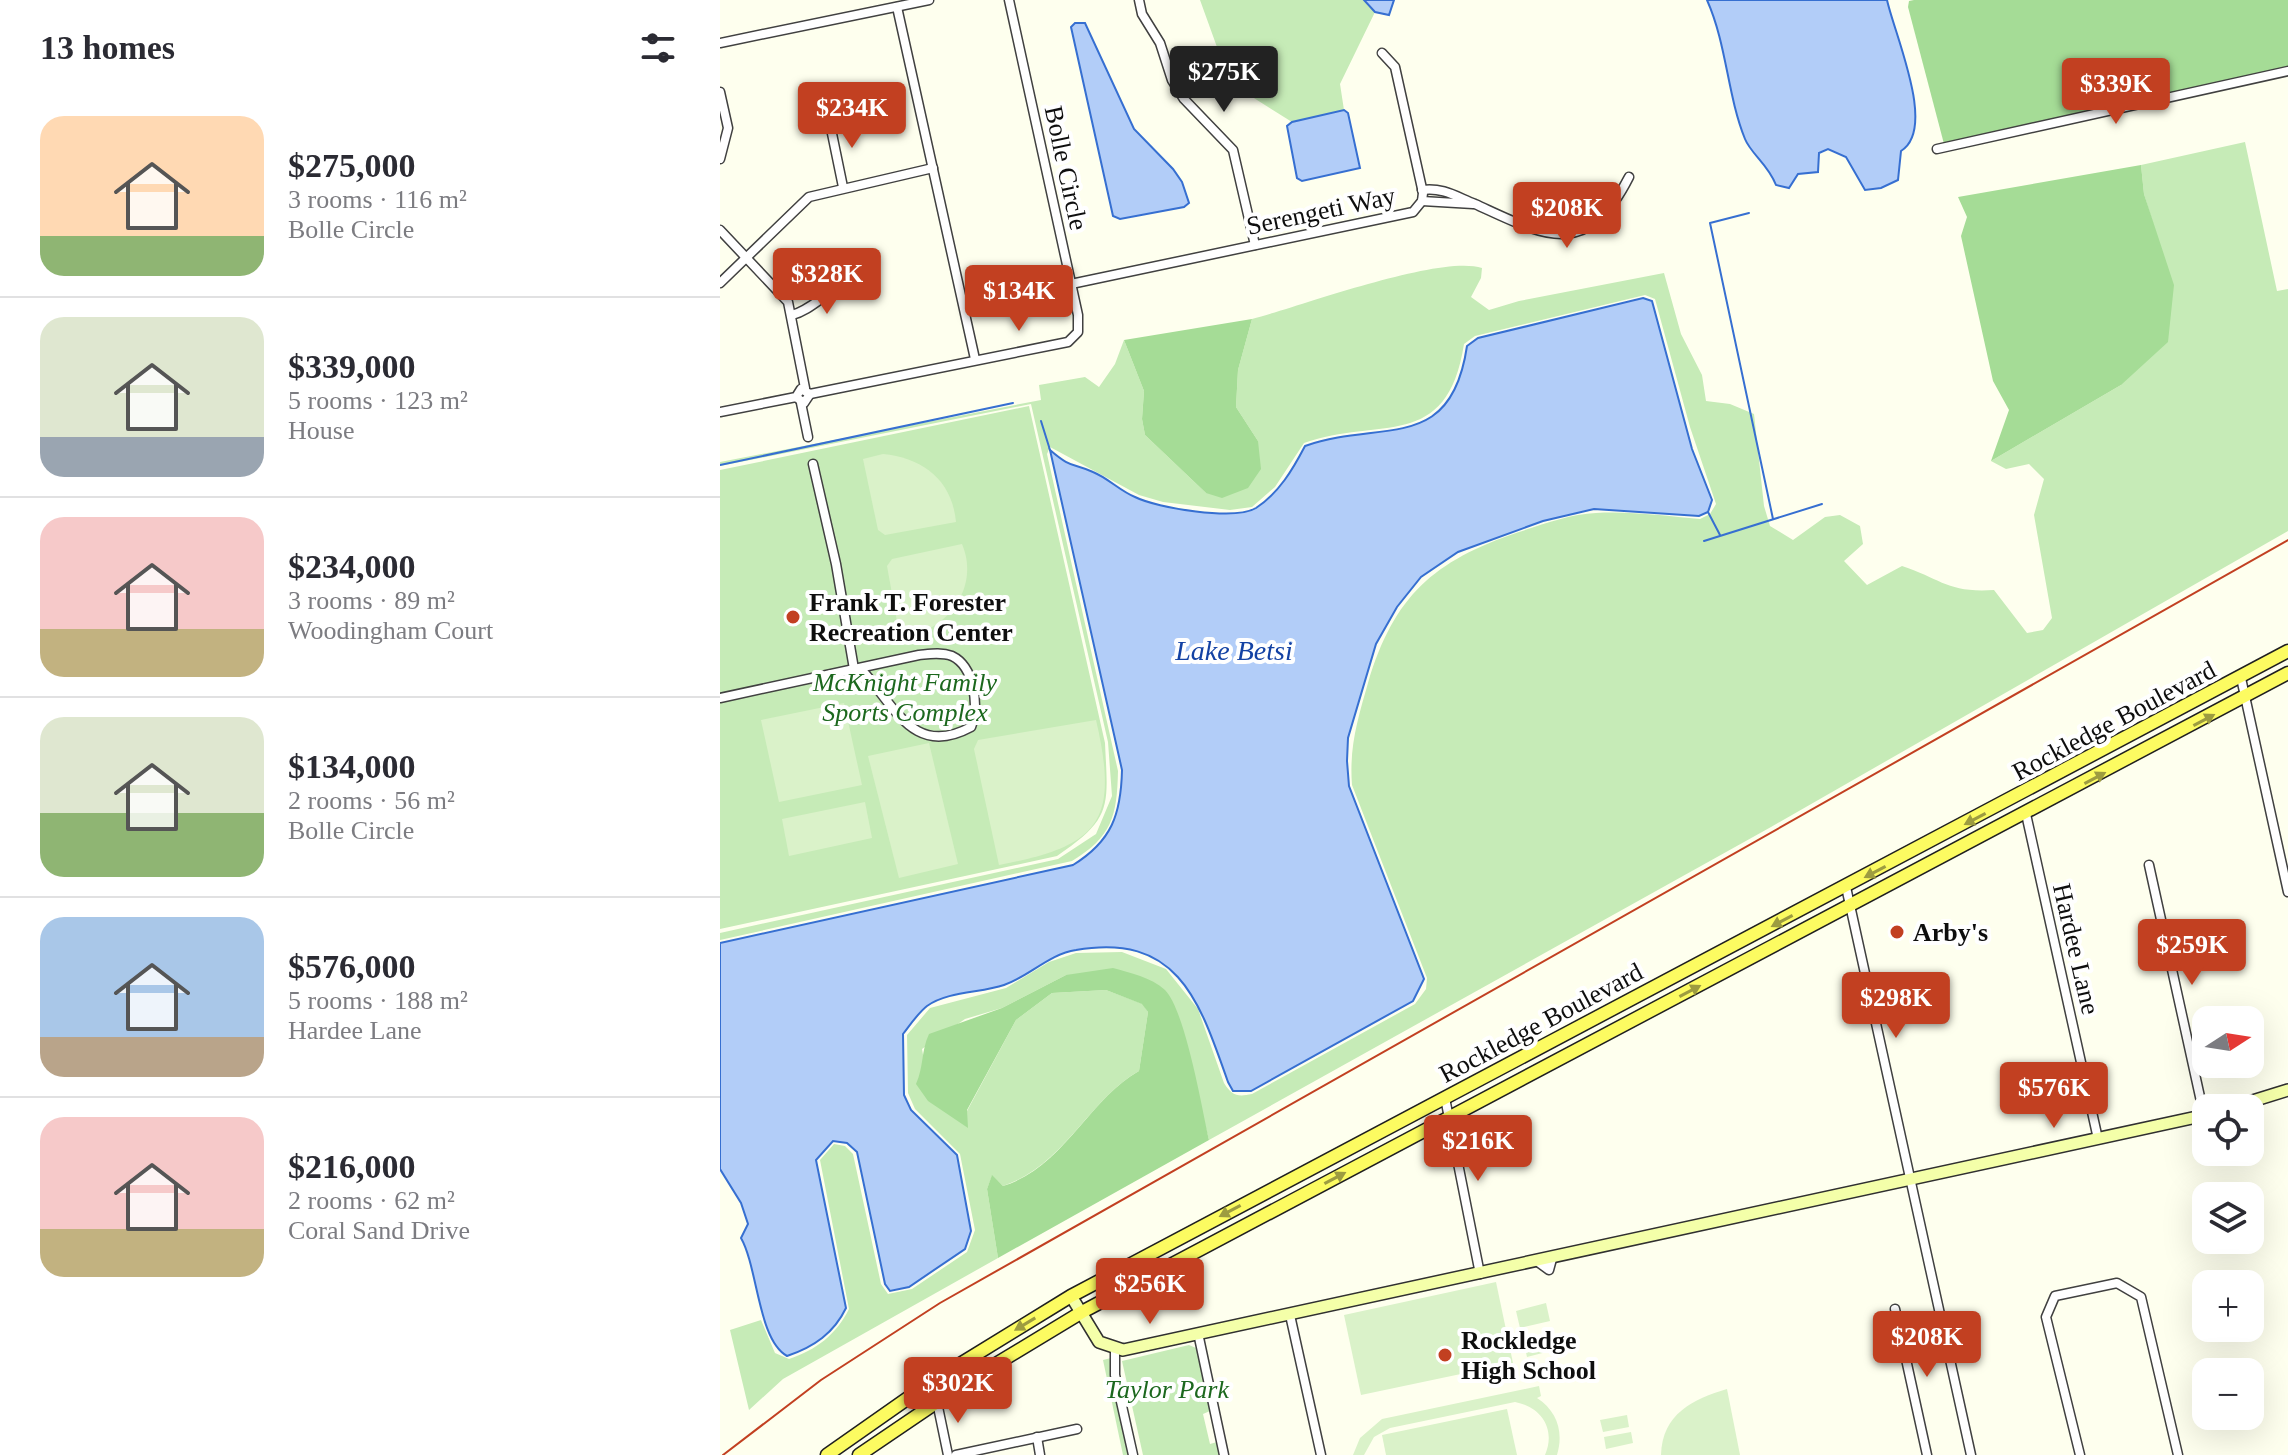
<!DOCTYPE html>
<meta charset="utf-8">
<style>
:root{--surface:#fff;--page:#f7f7f7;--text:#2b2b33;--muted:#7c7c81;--line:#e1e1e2;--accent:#c24021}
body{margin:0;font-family:Georgia,serif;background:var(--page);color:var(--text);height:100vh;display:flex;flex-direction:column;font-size:30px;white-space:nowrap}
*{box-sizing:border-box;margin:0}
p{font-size:26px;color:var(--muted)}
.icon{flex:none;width:44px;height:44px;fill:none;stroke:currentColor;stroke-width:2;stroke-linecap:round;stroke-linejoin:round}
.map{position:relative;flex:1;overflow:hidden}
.panel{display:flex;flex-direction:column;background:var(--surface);width:720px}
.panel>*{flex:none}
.needle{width:52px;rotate:78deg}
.controls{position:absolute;left:1472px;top:1006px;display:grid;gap:16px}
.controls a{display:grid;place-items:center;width:72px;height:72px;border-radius:16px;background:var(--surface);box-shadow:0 8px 32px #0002;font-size:40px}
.price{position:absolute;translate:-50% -68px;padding:0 18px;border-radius:8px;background:var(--accent);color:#fff;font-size:26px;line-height:52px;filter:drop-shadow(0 2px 4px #0008)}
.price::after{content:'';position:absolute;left:50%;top:48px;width:24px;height:18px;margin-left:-12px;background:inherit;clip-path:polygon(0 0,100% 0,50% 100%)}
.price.selected{background:#222;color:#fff}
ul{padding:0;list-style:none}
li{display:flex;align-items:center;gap:24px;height:200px;padding:0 40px}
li+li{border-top:2px solid var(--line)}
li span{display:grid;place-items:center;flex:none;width:224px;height:160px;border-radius:24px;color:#555}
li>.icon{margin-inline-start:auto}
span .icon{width:96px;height:96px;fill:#fffc;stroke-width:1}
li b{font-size:34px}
h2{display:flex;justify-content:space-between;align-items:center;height:96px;padding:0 40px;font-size:34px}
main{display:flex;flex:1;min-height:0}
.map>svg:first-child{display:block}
.green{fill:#c6ebb7}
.forest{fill:#a5dc96}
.pitch{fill:#daf2c9}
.water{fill:#b2cdf8;stroke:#366fd1;stroke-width:2}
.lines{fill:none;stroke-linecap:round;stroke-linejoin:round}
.stream{stroke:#366fd1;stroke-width:2}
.street-casing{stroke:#414141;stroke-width:11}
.secondary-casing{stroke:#303030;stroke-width:14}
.primary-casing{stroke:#1f1f1f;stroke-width:15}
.street{stroke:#fff;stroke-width:8}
.secondary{stroke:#f4ffa9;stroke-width:11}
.primary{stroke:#fcfb61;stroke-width:12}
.rail{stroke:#c24021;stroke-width:2}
.oneway{fill:#9d9c40}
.poi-dot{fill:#c24021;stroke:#fff;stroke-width:3}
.labels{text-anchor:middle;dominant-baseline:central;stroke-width:8;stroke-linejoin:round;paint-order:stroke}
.street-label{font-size:26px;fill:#0e0e0e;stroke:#fff}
.poi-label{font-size:26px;font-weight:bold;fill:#0e0e0e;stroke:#fff;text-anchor:start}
.park-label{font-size:26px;font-style:italic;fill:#1c681e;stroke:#fff}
.water-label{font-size:28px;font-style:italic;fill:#1342a4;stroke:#fff}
</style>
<main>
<section class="panel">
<h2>13 homes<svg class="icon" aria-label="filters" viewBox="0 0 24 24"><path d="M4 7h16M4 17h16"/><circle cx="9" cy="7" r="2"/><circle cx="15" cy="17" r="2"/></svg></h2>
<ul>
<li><span style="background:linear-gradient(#ffd9b3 75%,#8fb573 0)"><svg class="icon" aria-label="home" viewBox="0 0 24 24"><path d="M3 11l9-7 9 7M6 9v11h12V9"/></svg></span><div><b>$275,000</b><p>3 rooms · 116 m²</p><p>Bolle Circle</p></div></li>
<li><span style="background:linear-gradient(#dfe7d0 75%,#9aa5b1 0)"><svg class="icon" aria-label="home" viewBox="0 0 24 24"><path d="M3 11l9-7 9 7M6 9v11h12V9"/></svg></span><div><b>$339,000</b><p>5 rooms · 123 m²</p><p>House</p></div></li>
<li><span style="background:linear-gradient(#f6c9c9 70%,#c2b280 0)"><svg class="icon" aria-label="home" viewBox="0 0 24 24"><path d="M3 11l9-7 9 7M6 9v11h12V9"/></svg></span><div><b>$234,000</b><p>3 rooms · 89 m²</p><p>Woodingham Court</p></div></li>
<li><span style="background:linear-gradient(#dfe7d0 60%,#8fb573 0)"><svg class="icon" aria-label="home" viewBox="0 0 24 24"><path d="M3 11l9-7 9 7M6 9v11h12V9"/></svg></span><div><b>$134,000</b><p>2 rooms · 56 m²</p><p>Bolle Circle</p></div></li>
<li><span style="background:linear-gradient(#a9c7e8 75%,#b9a48a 0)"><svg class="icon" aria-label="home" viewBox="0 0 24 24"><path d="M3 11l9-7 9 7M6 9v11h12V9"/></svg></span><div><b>$576,000</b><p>5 rooms · 188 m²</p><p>Hardee Lane</p></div></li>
<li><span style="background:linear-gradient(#f6c9c9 70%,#c2b280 0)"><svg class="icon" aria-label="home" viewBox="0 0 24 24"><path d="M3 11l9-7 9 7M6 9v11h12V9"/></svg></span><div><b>$216,000</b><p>2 rooms · 62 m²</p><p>Coral Sand Drive</p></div></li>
</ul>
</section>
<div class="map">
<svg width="1568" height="1455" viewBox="0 0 1568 1455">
<rect width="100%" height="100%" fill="#feffee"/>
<g class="green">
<path d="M480,0H644L655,12L620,84L624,110L572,122L526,93L506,72Z"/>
<path d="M1525,142L1557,291L1568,289V531L1051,827L489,1140L454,1007L346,975L282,1008L245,1019L202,1049L205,1066L247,1127V1111L296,1020L332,993L386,990L423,1004L428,1012L419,1071C370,1098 344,1166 283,1186L272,1176L267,1189L278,1258L63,1379L29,1410L10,1330L41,1320L55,1353L69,1359C96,1350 116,1335 129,1309L100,1160L114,1144L125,1146L133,1154L161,1284L168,1294L192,1289L247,1252L255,1230L240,1154L195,1109L188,1093L187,1035L210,1008L286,988L329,962L356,953L402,952L446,969L478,1009L504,1083C512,1096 518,1097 532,1094L695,1004L706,989L707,978L632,785C629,747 638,718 648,683C674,596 713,561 799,532C823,524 851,514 876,513C910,511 946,516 980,519L990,514L996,504L970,427L935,299L925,295L755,336L744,344C727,453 659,416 584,443L555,487L532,507L510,510L443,502L419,495L330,447L327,454L398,771C397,816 392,837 352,861L0,940V933L338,859L376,834L392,796L388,742L311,404L0,466V462L321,400L319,385L365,377L379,387L395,364L404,340L424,391L422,419L425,435L486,493L538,441L516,407L518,370L532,319C581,306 721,254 762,268L761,278L751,297L769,310L799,301L944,273L961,334L982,375L986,401L1010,404L1034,414L1044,506L1050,526L1073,540L1105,517L1120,515L1140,526L1143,544L1124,561L1147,585L1182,566C1222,579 1227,593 1274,590L1307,633L1323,630L1332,618L1314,515L1324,479L1309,464L1286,469L1271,461L1401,385L1436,233L1424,194L1421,165Z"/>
<path d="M309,406L385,743C388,807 393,818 337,856L0,929V470Z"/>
<path d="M469,1345L476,1348L490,1411L483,1414L490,1444L497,1442L500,1455H423L402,1361Z"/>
<path d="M391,1358V1376L408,1455H403L383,1360Z"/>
</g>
<g class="forest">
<path d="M1194,0H1568V67L1224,144L1188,7L1189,1Z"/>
<path d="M1421,165L1424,194L1454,285L1448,342L1401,385L1271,461L1289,410L1273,381L1241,236L1247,217L1238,197Z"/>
<path d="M532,319L518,370L516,407L538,441L541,469L528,488L502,498L486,493L425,435L422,419L424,391L404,340Z"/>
<path d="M393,968C410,973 431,977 445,990C465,1010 482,1108 489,1140L278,1258L267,1189L272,1175L283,1186C343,1168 369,1099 419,1071L428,1012L422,1004L386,990L332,993L296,1020L247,1110L248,1128L208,1101L196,1084C204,1066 201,1051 209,1034L282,1008L346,975Z"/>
</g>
<g class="pitch">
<path d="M163,454C203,458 232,480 236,522L165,535L158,530L143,459Z"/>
<path d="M242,544C261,589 225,633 180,638L167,566L172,559Z"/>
<path d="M124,703L142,785L59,802L41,720Z"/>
<path d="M376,720C400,823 378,846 279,865L254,749L258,740Z"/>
<path d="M209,743L238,864L179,878L148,756Z"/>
<path d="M145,802L152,838L69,856L62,819Z"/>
<path d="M776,1282L793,1363L641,1395L624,1315Z"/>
<path d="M826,1303L830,1321L800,1328L796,1311Z"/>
<path d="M833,1332L838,1349L807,1357L803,1339Z"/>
<path d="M819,1386L821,1396L817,1398C837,1411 844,1432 837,1455H825C836,1430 822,1407 795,1402L670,1428L654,1437L644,1455H633L640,1438L662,1419Z"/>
<path d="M1007,1389L1020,1455H941C942,1414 973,1399 1007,1389Z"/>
<path d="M787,1409L797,1455H666L662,1435Z"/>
<path d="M907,1415L909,1427L883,1432L880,1420Z"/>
<path d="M911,1432L913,1443L886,1449L884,1437Z"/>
</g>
<g class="water">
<path d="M644,0H674L669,15L655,12Z"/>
<path d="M987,0H1167C1175,36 1217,129 1181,151L1178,180L1161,188L1145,190L1126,157L1108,149L1099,153L1098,172L1078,174L1069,188L1056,185C1048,164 1031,154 1025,139C1007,94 1007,45 987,0Z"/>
<path d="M355,23H365L414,129L453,169L462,182L469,203L464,207L400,219L393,216L351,27Z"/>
<path d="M624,110L628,113L640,168L582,181L577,178L567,126L572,122Z"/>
<path d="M923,298L932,301L972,449L992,500L988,512L979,516L874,509L823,521L738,552L701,577L677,607L656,644L628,738L627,761L629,786L704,979L693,1001L531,1091H513L508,1082C480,1003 459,932 356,950C329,954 310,976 284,985C261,993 228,991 207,1006C198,1013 190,1025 183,1034L184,1095L191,1110L237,1155L251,1231L245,1249L189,1287L170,1291L165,1284L137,1152L127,1143L113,1141L96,1160L126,1308C114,1333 94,1347 67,1356C38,1340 38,1268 21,1238L28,1224L21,1203L0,1169V943L353,865C392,841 401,814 402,770L330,450C352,469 351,462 373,472C388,478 400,491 415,497C437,508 515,521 536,508C559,493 573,469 585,446C661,419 731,455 747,346L758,338Z"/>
</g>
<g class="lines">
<g class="stream">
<path d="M1029,213L990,223L1053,519"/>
<path d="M321,421L330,450"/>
<path d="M0,465L293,403"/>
<path d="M988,512L1000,535"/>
<path d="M984,541L1102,504"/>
</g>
<g class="street-casing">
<g id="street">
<path d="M419,0L422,14L440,43L452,80L464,99L513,150L535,245"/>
<path d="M177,7L255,359"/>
<path d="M0,43L209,0"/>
<path d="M0,92L8,128L0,159"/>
<path d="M109,119L123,187"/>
<path d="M1217,149L1568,71"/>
<path d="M702,190C723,187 737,197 755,204C823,235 866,262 909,177"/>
<path d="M702,201L753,204"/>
<path d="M0,230L68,302L85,388"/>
<path d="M0,283L89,197L213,168"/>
<path d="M351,284L693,212L702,201L703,193L675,67L662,53"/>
<path d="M72,315C96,309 114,281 138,283"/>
<path d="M90,394L348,342L358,332V315L289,0"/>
<path d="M81,403L88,437"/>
<path d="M0,412L76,397L84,403L90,394L81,389L76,397"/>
<path d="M93,464L116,564L134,669"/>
<path d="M1521,678L1568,892"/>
<path d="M0,698L199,655C210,654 221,652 232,656C255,667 259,707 251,727C192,759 174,703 140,668"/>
<path d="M1306,814L1378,1139"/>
<path d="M1429,865L1484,1115"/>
<path d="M1126,887L1251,1455"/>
<path d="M725,1098L760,1274"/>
<path d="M832,1259L829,1270L818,1262Z"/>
<path d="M1175,1309L1207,1455"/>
<path d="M570,1315L601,1455"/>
<path d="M478,1333L504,1455"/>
<path d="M395,1350V1375L413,1455"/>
<path d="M217,1402L228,1455"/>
<path d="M317,1437L320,1455"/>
<path d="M236,1455L357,1429"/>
<path d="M1360,1455L1326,1317L1335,1296L1397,1283L1421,1297L1458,1455"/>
</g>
</g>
<g class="secondary-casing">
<g id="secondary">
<path d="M1510,1108L1568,1090"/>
<path d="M351,1296L379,1342L403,1350L1486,1115"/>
</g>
</g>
<g class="primary-casing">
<g id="primary">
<path d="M107,1455L211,1382L351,1296L1568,651"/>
<path d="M139,1455L248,1381L362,1312L1568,673"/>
</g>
</g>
<use href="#street" class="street"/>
<use href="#secondary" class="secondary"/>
<use href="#primary" class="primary"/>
<path class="rail" d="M3,1455L101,1380L220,1303L1568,540"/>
</g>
<defs><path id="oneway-solid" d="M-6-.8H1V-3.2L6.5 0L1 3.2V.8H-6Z" transform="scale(2)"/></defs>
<g class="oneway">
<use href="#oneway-solid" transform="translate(1484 720) rotate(-28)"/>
<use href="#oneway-solid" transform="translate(1375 778) rotate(-28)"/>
<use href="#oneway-solid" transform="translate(1255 819) rotate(152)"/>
<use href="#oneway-solid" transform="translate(1155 872) rotate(152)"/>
<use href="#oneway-solid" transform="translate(1062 921) rotate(152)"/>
<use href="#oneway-solid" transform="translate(970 991) rotate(-28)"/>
<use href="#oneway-solid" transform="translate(615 1178) rotate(-28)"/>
<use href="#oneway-solid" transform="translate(510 1211) rotate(152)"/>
<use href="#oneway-solid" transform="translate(305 1324) rotate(149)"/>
</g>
<g class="poi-dot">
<circle cx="73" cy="617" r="8"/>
<circle cx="1177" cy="932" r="8"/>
<circle cx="725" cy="1355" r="8"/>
</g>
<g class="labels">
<g class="street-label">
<text transform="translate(346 168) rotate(78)">Bolle Circle</text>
<text transform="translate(601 211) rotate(-12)">Serengeti Way</text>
<text transform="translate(1394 721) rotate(-28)">Rockledge Boulevard</text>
<text transform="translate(1356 949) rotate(77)">Hardee Lane</text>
<text transform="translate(821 1023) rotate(-28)">Rockledge Boulevard</text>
</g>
<g class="poi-label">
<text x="89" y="602">Frank T. Forester<tspan x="89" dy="30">Recreation Center</tspan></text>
<text x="1193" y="932">Arby's</text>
<text x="741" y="1340">Rockledge<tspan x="741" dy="30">High School</tspan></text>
</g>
<g class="park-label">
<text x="185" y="682">McKnight Family<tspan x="185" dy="30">Sports Complex</tspan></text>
<text x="447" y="1389">Taylor Park</text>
</g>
<g class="water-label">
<text x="514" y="650">Lake Betsi</text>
</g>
</g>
</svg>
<div class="controls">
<a><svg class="needle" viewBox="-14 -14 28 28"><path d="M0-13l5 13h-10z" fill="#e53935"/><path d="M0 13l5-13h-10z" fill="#7c7c81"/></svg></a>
<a><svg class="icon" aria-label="locate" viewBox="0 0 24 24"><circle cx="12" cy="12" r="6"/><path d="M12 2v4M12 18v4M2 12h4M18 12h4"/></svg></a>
<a><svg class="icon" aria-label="layers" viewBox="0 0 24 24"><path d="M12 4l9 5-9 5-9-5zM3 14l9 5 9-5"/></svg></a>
<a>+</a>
<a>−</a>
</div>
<b class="price selected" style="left:504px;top:114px">$275K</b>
<b class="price" style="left:1396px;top:126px">$339K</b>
<b class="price" style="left:132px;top:150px">$234K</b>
<b class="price" style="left:847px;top:250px">$208K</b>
<b class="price" style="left:107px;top:316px">$328K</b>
<b class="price" style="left:299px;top:333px">$134K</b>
<b class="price" style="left:1472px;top:987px">$259K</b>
<b class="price" style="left:1176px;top:1040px">$298K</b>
<b class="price" style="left:1334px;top:1130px">$576K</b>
<b class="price" style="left:758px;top:1183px">$216K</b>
<b class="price" style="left:430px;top:1326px">$256K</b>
<b class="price" style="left:1207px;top:1379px">$208K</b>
<b class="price" style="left:238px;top:1425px">$302K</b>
</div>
</main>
